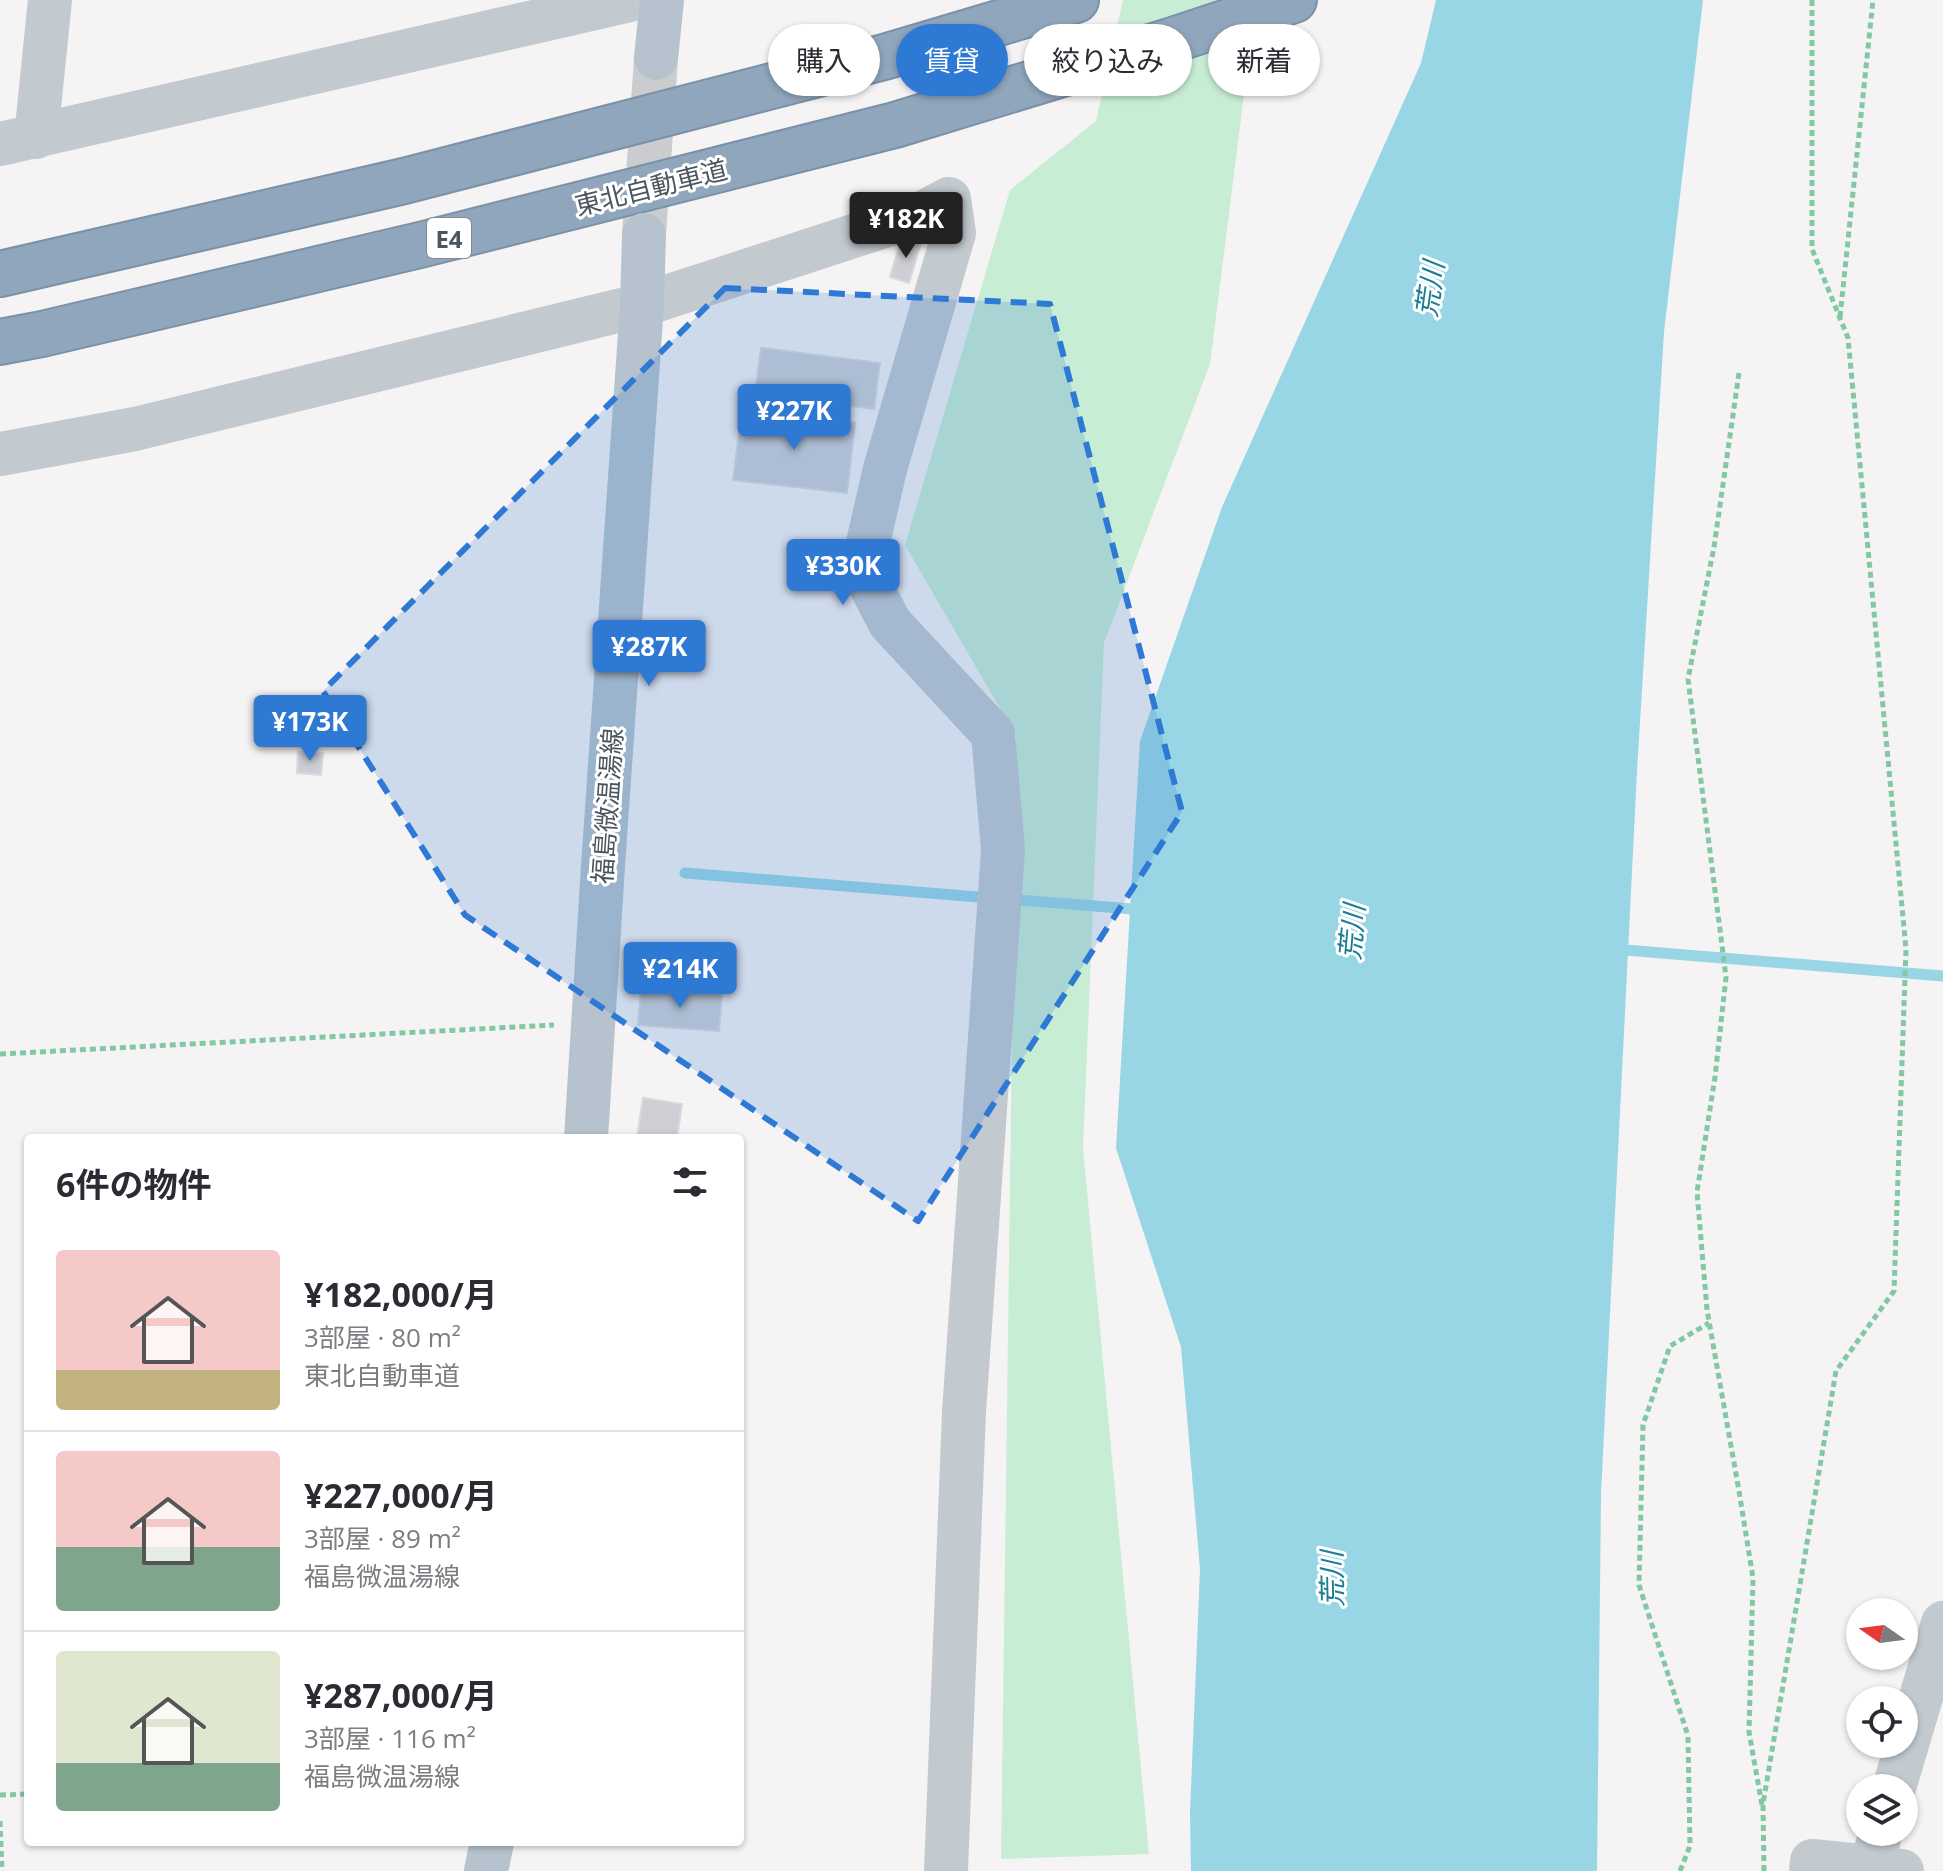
<!DOCTYPE html>
<html lang="ja">
<meta charset="utf-8">
<style>
:root{--surface:#fff;--page:#f2f2f3;--text:#2b2b33;--muted:#7c7c81;--line:#e1e1e2;--accent:#2e79d4}
body{margin:0;font-family:"Open Sans","Noto Sans JP",sans-serif;background:var(--page);color:var(--text);height:100vh;display:flex;flex-direction:column;font-size:30px;white-space:nowrap}
*{box-sizing:border-box;margin:0}
p{font-size:26px;color:var(--muted)}
.icon{flex:none;width:44px;height:44px;fill:none;stroke:currentColor;stroke-width:2;stroke-linecap:round;stroke-linejoin:round}
.map{position:relative;flex:1;overflow:hidden}
.sheet{position:absolute;left:24px;top:1134px;width:720px;height:712px;display:flex;flex-direction:column;background:var(--surface);border-radius:8px;box-shadow:0 2px 6px #0004}
.sheet>*{flex:none}
.top-card{position:absolute;left:768px;top:24px;width:760px;height:72px;display:flex;gap:16px}
.needle{width:52px;rotate:284deg}
.tools{position:absolute;left:1846px;top:1598px;display:grid;gap:16px}
.tools a{display:grid;place-items:center;width:72px;height:72px;border-radius:50%;background:var(--surface);box-shadow:0 2px 6px #0004;font-size:40px}
.price{position:absolute;translate:-50% -68px;padding:0 18px;border-radius:8px;background:var(--accent);color:#fff;font-size:26px;line-height:52px;filter:drop-shadow(0 2px 4px #0008)}
.price::after{content:'';position:absolute;left:50%;top:48px;width:24px;height:18px;margin-left:-12px;background:inherit;clip-path:polygon(0 0,100% 0,50% 100%)}
.price.on{background:#222;color:#fff}
ul{padding:0;list-style:none}
li{display:flex;align-items:center;gap:24px;height:200px;padding:0 32px}
li+li{border-top:2px solid var(--line)}
li span{display:grid;place-items:center;flex:none;width:224px;height:160px;border-radius:8px;color:#555}
li>.icon{margin-inline-start:auto}
span .icon{width:96px;height:96px;fill:#fffc;stroke-width:1}
li b{font-size:34px}
h2{display:flex;justify-content:space-between;align-items:center;height:96px;padding:0 32px;font-size:34px}
.pill{padding:0 28px;border-radius:36px;background:var(--surface);box-shadow:0 2px 6px #0004;font-size:28px;line-height:72px}
.pill.on{background:var(--accent);color:#fff}
.map>svg:first-child{display:block}
.green{fill:#c7edd5}
.water{fill:#99d6e5}
.lines{fill:none;stroke-linecap:round;stroke-linejoin:round}
.stream{stroke:#99d6e5;stroke-width:11}
.building{fill:#cdcfd4;stroke:#d8d9dd;stroke-width:2}
.major-tunnel{stroke:#cbccce;stroke-width:44;stroke-dasharray:44 22;stroke-linecap:butt}
.highway-casing{stroke:#7b91a8;stroke-width:48}
.path{stroke:#82c8a4;stroke-width:5;stroke-dasharray:6 4;stroke-linecap:butt}
.minor{stroke:#c2cad0;stroke-width:44}
.major{stroke:#b6c3ce;stroke-width:44}
.highway{stroke:#90a6bc;stroke-width:44}
.marked{fill:#2e79d4;fill-opacity:0.2;stroke:#2e79d4;stroke-width:6;stroke-dasharray:16 10;stroke-linejoin:round}
.labels{text-anchor:middle;dominant-baseline:central;stroke-width:6;stroke-linejoin:round;paint-order:stroke}
.shield{fill:#fff;stroke:#82898f;stroke-width:2}
.shield-label{font-size:24px;font-weight:bold;fill:#4c565f}
.street-label{font-size:26px;fill:#4c565f;stroke:#fff}
.water-label{font-size:28px;font-style:italic;fill:#1a7d94;stroke:#fff}
</style>
<div class="map">
<svg width="1943" height="1871" viewBox="0 0 1943 1871">
<rect width="100%" height="100%" fill="#f5f3f3"/>
<path class="green" d="M1123,0H1256L1210,364L1104,643L1083,1148L1149,1854L1001,1859L1016,736L905,545L1010,190L1096,121Z"/>
<path class="water" d="M1436,0H1703L1664,332L1637,771L1601,1494L1597,1871H1191L1190,1813L1200,1569L1181,1347L1116,1148L1140,741L1222,507L1421,63Z"/>
<g class="lines">
<g class="stream">
<path d="M685,873L990,898"/>
<path d="M1007,899L1145,910"/>
<path d="M1613,949L1943,976"/>
</g>
</g>
<g class="building">
<path d="M902,237L921,243L909,283L890,277Z"/>
<path d="M761,348L880,363L874,409L755,394Z"/>
<path d="M742,410L855,423L847,493L733,480Z"/>
<path d="M298,752L323,753L321,775L297,773Z"/>
<path d="M641,988L722,994L719,1031L638,1025Z"/>
<path d="M643,1098L682,1104L677,1138H637Z"/>
</g>
<g class="lines">
<path class="major-tunnel" d="M644,235L656,58"/>
<g class="highway-casing">
<g id="highway">
<path d="M0,274L404,181L884,57L1076,0"/>
<path d="M0,342L42,334L420,245L895,125L1170,41L1294,0"/>
</g>
</g>
<g class="path">
<path d="M1840,317L1873,0"/>
<path d="M1739,373L1714,547L1688,679L1726,977L1715,1077L1697,1192L1707,1310L1739,1491L1753,1578L1749,1732L1762,1805"/>
<path d="M0,1054L554,1025"/>
<path d="M0,1795L28,1794"/>
<path d="M0,1821L2,1871"/>
<path d="M1680,1871L1690,1846L1688,1736L1639,1585L1643,1425L1670,1346L1709,1323"/>
<path d="M1764,1871L1763,1804L1836,1371L1894,1291L1906,949L1848,338L1812,249V0"/>
</g>
<g class="minor">
<path d="M36,137L50,0"/>
<path d="M0,144L630,0"/>
<path d="M0,454L135,429L642,305L921,214L949,199L954,233L885,469L862,569L890,623L993,734L1003,850L964,1412L946,1871"/>
<path d="M1894,1788L1943,1623"/>
<path d="M1881,1832L1871,1867L1902,1871"/>
<path d="M1811,1871L1812,1861L1871,1867"/>
</g>
<g class="major">
<path d="M656,58L662,0"/>
<path d="M586,1138L603,866L642,305L644,235"/>
<path d="M486,1871L492,1842"/>
</g>
<use href="#highway" class="highway"/>
</g>
<path class="marked" d="M725,288L1050,304L1182,812L918,1221L465,915L323,691Z"/>
<g class="labels">
<rect class="shield" x="427" y="218" width="44" height="40" rx="6"/>
<g class="shield-label">
<text x="449" y="238">E4</text>
</g>
<g class="street-label">
<text transform="translate(651 187) rotate(-14)">東北自動車道</text>
<text transform="translate(607 806) rotate(-86)">福島微温湯線</text>
</g>
<g class="water-label">
<text transform="translate(1429 289) rotate(-82)">荒川</text>
<text transform="translate(1351 932) rotate(-85)">荒川</text>
<text transform="translate(1331 1579) rotate(-91)">荒川</text>
</g>
</g>
</svg>
<div class="tools">
<a><svg class="needle" viewBox="-14 -14 28 28"><path d="M0-13l5 13h-10z" fill="#e53935"/><path d="M0 13l5-13h-10z" fill="#7c7c81"/></svg></a>
<a><svg class="icon" aria-label="locate" viewBox="0 0 24 24"><circle cx="12" cy="12" r="6"/><path d="M12 2v4M12 18v4M2 12h4M18 12h4"/></svg></a>
<a><svg class="icon" aria-label="layers" viewBox="0 0 24 24"><path d="M12 4l9 5-9 5-9-5zM3 14l9 5 9-5"/></svg></a>
</div>
<b class="price on" style="left:906px;top:260px">¥182K</b>
<b class="price" style="left:794px;top:452px">¥227K</b>
<b class="price" style="left:843px;top:607px">¥330K</b>
<b class="price" style="left:649px;top:688px">¥287K</b>
<b class="price" style="left:310px;top:763px">¥173K</b>
<b class="price" style="left:680px;top:1010px">¥214K</b>
<div class="top-card">
<a class="pill">購入</a>
<a class="pill on">賃貸</a>
<a class="pill">絞り込み</a>
<a class="pill">新着</a>
</div>
<section class="sheet">
<h2>6件の物件<svg class="icon" aria-label="filters" viewBox="0 0 24 24"><path d="M4 7h16M4 17h16"/><circle cx="9" cy="7" r="2"/><circle cx="15" cy="17" r="2"/></svg></h2>
<ul>
<li><span style="background:linear-gradient(#f6c9c9 75%,#c2b280 0)"><svg class="icon" aria-label="home" viewBox="0 0 24 24"><path d="M3 11l9-7 9 7M6 9v11h12V9"/></svg></span><div><b>¥182,000/月</b><p>3部屋 · 80 m²</p><p>東北自動車道</p></div></li>
<li><span style="background:linear-gradient(#f6c9c9 60%,#7fa58c 0)"><svg class="icon" aria-label="home" viewBox="0 0 24 24"><path d="M3 11l9-7 9 7M6 9v11h12V9"/></svg></span><div><b>¥227,000/月</b><p>3部屋 · 89 m²</p><p>福島微温湯線</p></div></li>
<li><span style="background:linear-gradient(#dfe7d0 70%,#7fa58c 0)"><svg class="icon" aria-label="home" viewBox="0 0 24 24"><path d="M3 11l9-7 9 7M6 9v11h12V9"/></svg></span><div><b>¥287,000/月</b><p>3部屋 · 116 m²</p><p>福島微温湯線</p></div></li>
</ul>
</section>
</div>
